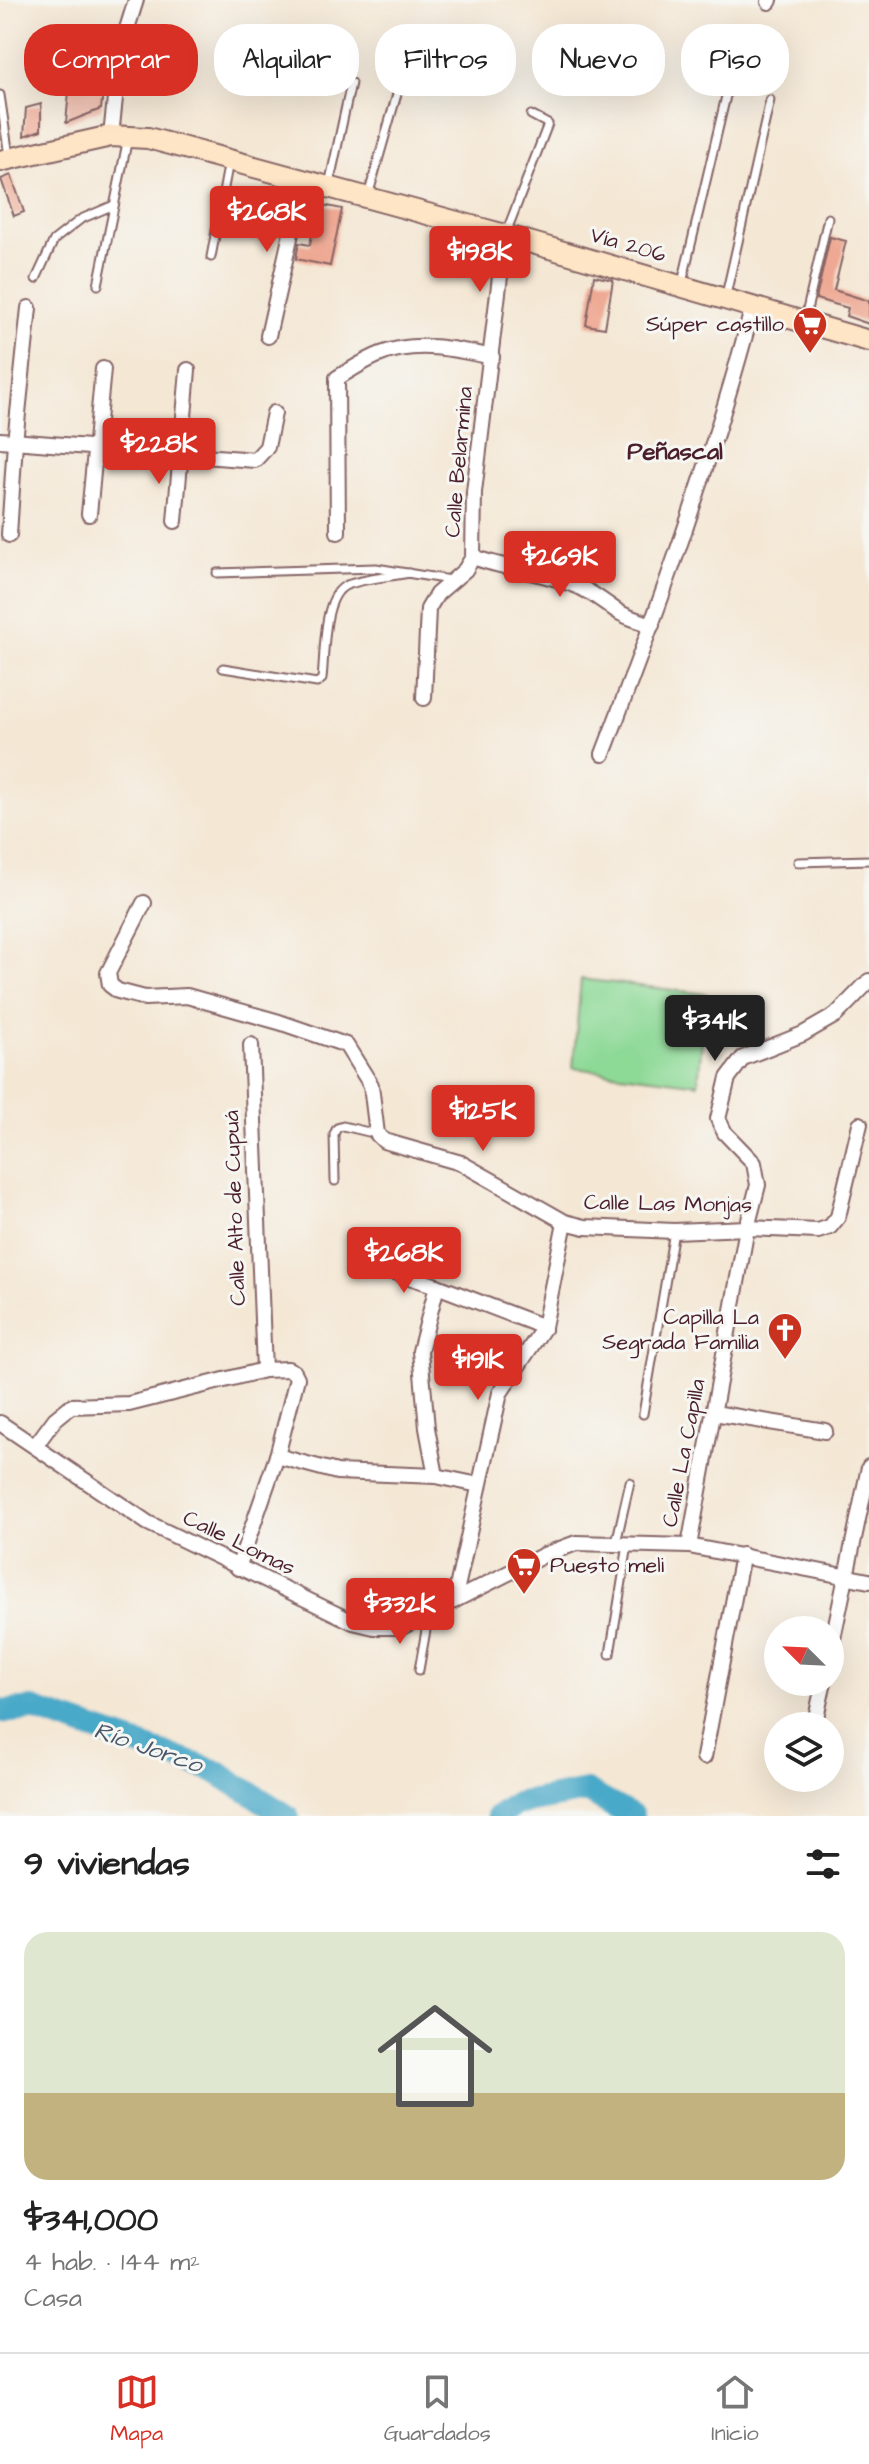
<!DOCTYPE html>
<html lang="es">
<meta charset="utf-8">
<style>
:root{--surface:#fff;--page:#f6f6f6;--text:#222;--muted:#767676;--line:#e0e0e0;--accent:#d93025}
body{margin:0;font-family:"Architects Daughter",sans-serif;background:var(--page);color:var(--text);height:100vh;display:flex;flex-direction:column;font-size:30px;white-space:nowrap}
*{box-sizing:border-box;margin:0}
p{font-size:26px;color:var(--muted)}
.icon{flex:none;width:44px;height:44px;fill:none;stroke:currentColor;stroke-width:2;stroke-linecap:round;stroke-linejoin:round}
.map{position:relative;height:1816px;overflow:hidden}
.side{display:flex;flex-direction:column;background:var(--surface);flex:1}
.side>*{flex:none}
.banner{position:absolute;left:24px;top:24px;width:822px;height:72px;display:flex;gap:16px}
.needle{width:52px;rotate:294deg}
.controls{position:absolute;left:764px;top:1616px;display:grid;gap:16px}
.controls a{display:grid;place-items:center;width:80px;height:80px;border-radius:50%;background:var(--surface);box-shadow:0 8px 32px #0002;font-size:40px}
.price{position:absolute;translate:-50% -68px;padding:0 18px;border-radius:8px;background:var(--accent);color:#fff;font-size:26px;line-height:52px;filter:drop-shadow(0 2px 4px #0008)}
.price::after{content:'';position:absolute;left:50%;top:48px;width:24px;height:18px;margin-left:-12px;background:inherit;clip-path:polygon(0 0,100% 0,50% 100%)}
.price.current{background:#222;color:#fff}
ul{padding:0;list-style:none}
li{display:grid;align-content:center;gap:16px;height:424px;padding:0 24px}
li+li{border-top:2px solid var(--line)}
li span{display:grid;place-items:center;height:248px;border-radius:24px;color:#555}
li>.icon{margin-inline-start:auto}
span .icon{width:144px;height:144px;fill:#fffc;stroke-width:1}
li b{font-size:34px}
h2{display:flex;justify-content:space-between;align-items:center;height:96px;padding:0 24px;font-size:34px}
.pill{padding:0 28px;border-radius:32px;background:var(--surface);box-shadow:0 8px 32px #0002;font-size:28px;line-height:72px}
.pill.current{background:var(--accent);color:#fff}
.menu{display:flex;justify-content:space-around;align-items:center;height:112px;border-top:2px solid var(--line);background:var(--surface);font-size:22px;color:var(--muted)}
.menu a{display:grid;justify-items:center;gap:4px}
.menu .current{color:var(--accent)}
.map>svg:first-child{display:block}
.green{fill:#8dd996;stroke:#6c7c60;stroke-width:2}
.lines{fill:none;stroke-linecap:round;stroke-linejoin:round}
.river{stroke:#49a9c8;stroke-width:24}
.building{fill:#eea893}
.lane-casing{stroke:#866566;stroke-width:11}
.street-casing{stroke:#866566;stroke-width:18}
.secondary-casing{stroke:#866566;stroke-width:24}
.lane{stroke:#fff;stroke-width:7}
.street{stroke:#fff;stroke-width:14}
.secondary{stroke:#fee5c5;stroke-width:20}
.labels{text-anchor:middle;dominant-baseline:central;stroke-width:6;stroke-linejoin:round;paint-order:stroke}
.street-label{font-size:22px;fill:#4a1f2b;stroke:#f6f6f2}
.poi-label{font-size:22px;fill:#4a1f2b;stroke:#f6f6f2;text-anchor:end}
.neighbourhood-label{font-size:24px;font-weight:bold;fill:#4a1f2b;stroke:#f6f6f2}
.water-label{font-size:24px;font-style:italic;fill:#4a566a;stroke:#f6f6f2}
</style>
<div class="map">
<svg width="869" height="1816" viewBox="0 0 869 1816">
<rect width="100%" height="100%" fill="#f6f6f2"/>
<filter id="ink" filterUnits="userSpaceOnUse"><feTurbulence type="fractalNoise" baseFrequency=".0125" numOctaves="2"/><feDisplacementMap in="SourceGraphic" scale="16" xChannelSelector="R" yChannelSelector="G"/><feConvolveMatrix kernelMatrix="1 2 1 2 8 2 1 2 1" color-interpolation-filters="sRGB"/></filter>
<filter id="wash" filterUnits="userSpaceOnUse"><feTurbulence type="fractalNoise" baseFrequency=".006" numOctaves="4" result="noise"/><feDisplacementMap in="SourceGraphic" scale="32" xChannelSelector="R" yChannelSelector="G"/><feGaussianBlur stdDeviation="1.8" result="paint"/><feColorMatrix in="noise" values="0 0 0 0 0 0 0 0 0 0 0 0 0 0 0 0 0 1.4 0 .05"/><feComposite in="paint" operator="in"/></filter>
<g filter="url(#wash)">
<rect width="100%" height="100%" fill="#f4e7d4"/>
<path class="green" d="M581,979L706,994L698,1084L573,1068Z"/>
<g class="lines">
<g class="river">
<path d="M0,1712L33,1709L215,1771L287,1816"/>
<path d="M498,1816L515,1804L586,1791L632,1816"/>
</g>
</g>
<g id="blocks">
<g class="building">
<path d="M70,81L104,85L101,109L66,123Z"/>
<path d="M41,104V130L24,136L26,108Z"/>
<path d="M11,175L24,212L14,216L1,179Z"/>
<path d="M318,204L342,209L330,266L296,259L299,243L310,245Z"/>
<path d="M830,237L846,241L834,290L869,301V324L846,316L848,308L816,299Z"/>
<path d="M594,276L613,280L605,328L586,325Z"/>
</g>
</g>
</g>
<g filter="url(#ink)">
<use href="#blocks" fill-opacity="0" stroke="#866566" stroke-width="2"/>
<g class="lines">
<g class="lane-casing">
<g id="lane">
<path d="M0,95L9,156"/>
<path d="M329,185L351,83"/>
<path d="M368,196L397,94"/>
<path d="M506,233L548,124L531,115"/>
<path d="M211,257L229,161"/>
<path d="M36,279L54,240L81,219L114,205"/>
<path d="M682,283L726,96"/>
<path d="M98,285L128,138"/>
<path d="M726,295L770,100"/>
<path d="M805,319L828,218"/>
<path d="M217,573L376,568L450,580"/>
<path d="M223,668L317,683L322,679C325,655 322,595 347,585C366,578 389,577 409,573"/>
<path d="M798,862L869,860"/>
<path d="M335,1181L334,1134L337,1128L343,1126L377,1134"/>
<path d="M643,1414L674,1231"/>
<path d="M616,1543L630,1482"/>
<path d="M610,1654L628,1545"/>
<path d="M419,1670L429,1613"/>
</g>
</g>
<g class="street-casing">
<g id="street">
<path d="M769,2L770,0"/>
<path d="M111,136L120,51L136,0"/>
<path d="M268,336L303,180"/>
<path d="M0,440L255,460L267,447L274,413"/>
<path d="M89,514L103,369"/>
<path d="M175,521L188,370"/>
<path d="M338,532L337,378C351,370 365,360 381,354C416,340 456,349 492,357"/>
<path d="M9,535L15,442L29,308"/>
<path d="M473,557C505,569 538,571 569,583C588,589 601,600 617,611C627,618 641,621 652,625"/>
<path d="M424,698L428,609L437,594L465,570L473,557L474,492L505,235"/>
<path d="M603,754C659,607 713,458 753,306"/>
<path d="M144,903L108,973L110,985L118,991L145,998L187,996L279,1022L346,1045L371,1085L377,1134L384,1141L461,1163L565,1222L585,1227L674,1231L747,1228L818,1231L830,1227L838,1217L860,1124"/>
<path d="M251,1045L264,1370"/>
<path d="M382,1268L437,1286L544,1327"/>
<path d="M714,1413L825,1431"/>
<path d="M0,1423L148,1523L353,1622L374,1627H402L544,1555L576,1543L689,1546L869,1581"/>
<path d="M35,1446L55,1419L71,1406L129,1404L264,1370L288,1369L294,1372L297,1378L277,1456L238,1568"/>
<path d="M277,1456L337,1472L436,1476L479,1485"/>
<path d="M436,1476L427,1428L420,1351L437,1286"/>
<path d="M689,1546L747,1228L758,1185L754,1163L725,1133L718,1119L728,1078L743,1058L803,1034L836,1015L869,981"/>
<path d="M454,1601L500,1393L544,1327L565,1222"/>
<path d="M830,1653L869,1467"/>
<path d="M814,1726L824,1682"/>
<path d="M704,1757L742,1555"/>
<path d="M803,1779V1778"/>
</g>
</g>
<g class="secondary-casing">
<path id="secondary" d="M0,161L111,136L148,138L505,235L869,341"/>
</g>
<use href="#lane" class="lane"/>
<use href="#street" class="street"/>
<use href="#secondary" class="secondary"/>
</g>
</g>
<defs>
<g id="supermarket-pin" transform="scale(1.8)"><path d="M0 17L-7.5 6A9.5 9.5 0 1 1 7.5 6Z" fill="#c8321e" stroke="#f6f6f2"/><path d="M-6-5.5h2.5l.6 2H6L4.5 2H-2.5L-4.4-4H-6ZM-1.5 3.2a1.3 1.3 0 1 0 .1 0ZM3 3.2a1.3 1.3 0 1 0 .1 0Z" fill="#fff"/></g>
<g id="church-pin" transform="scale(1.8)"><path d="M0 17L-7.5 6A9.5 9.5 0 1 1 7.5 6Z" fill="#c8321e" stroke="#f6f6f2"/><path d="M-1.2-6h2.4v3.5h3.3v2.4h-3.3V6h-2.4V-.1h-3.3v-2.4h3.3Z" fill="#fff"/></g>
</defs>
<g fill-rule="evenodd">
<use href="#supermarket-pin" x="810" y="324"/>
<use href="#church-pin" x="785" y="1330"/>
<use href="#supermarket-pin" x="524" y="1565"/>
</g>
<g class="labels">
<g class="street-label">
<text transform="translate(628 245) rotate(16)">Vía 206</text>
<text transform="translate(459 462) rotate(-85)">Calle Belarmina</text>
<text transform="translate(668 1204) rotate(1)">Calle Las Monjas</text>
<text transform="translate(235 1208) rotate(-92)">Calle Alto de Cupuá</text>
<text transform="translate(684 1453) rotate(-79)">Calle La Capilla</text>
<text transform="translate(239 1543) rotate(26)">Calle Lomas</text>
</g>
<g class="poi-label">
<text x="784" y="324">Súper castillo</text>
<text x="759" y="1317">Capilla La<tspan x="759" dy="25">Segrada Familia</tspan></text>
<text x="550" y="1565" text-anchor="start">Puesto meli</text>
</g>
<g class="neighbourhood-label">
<text x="675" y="452">Peñascal</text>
</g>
<g class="water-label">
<text transform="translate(148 1748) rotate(19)">Río Jorco</text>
</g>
</g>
</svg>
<div class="controls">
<a><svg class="needle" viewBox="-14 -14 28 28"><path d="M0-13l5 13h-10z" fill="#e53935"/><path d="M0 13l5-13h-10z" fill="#767676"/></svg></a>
<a><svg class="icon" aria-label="layers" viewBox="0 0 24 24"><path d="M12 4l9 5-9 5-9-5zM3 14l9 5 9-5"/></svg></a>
</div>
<b class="price" style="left:267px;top:254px">$268K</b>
<b class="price" style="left:480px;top:294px">$198K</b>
<b class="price" style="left:159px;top:486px">$228K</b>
<b class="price" style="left:560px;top:599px">$269K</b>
<b class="price current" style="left:715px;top:1063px">$341K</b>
<b class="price" style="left:483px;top:1153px">$125K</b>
<b class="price" style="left:404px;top:1295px">$268K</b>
<b class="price" style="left:478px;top:1402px">$191K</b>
<b class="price" style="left:400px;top:1646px">$332K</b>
<div class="banner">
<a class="pill current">Comprar</a>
<a class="pill">Alquilar</a>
<a class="pill">Filtros</a>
<a class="pill">Nuevo</a>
<a class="pill">Piso</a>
</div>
</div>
<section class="side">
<h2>9 viviendas<svg class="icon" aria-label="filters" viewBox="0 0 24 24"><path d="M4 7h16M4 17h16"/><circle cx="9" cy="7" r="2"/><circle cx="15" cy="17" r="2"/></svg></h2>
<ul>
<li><span style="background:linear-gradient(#dfe7d0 65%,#c2b280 0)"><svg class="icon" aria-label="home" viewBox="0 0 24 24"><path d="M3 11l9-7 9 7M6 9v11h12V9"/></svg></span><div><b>$341,000</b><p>4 hab. · 144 m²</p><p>Casa</p></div></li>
</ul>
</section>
<nav class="menu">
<a class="current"><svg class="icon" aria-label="map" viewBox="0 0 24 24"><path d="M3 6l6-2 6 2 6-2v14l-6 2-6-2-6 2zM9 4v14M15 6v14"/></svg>Mapa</a>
<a><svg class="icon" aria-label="saved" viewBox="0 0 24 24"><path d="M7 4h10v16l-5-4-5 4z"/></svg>Guardados</a>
<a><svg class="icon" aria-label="home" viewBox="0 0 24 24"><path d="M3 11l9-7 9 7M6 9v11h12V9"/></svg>Inicio</a>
</nav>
